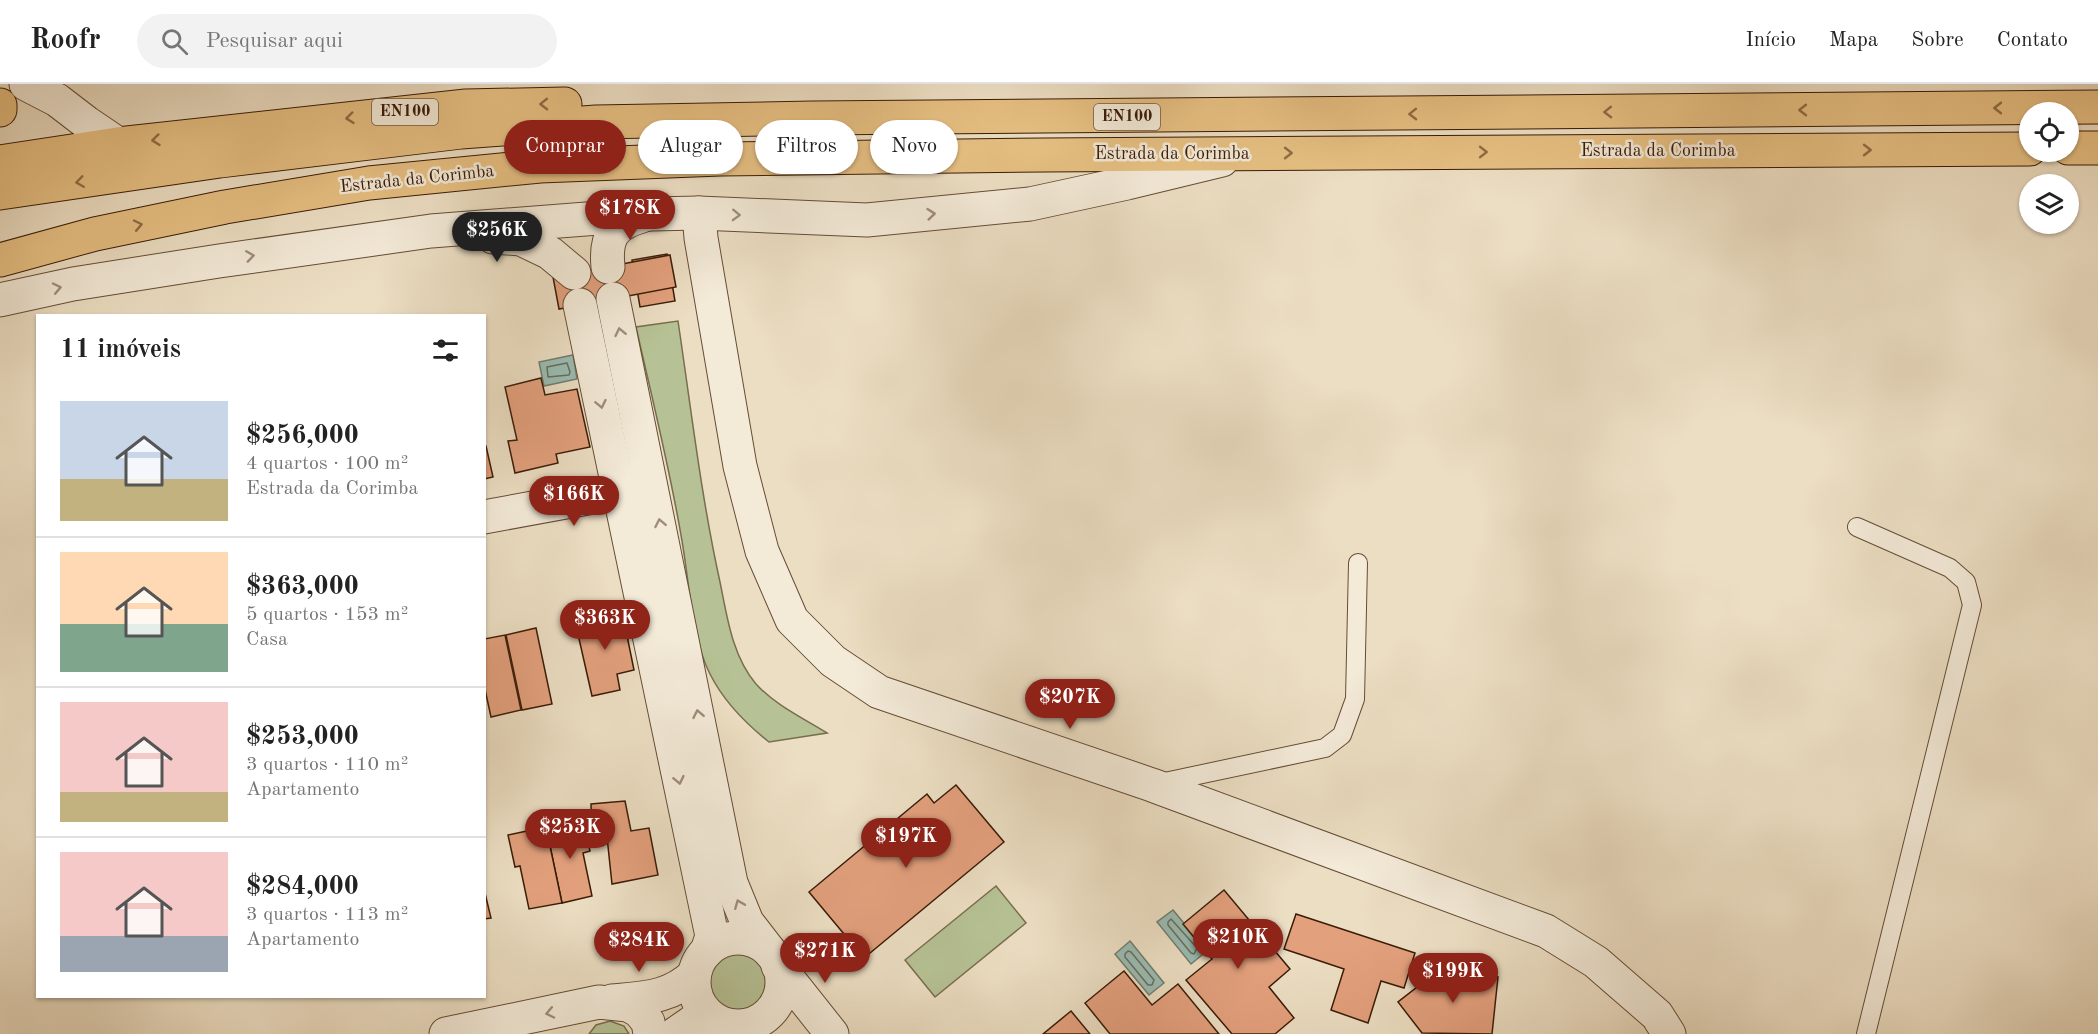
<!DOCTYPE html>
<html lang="pt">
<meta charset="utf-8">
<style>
:root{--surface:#fff;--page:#f2f2f2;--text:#222;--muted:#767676;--line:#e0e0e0;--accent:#8f2418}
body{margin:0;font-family:"Old Standard TT",serif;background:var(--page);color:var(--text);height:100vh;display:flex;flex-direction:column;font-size:22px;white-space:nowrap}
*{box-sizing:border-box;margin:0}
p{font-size:20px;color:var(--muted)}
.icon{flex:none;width:33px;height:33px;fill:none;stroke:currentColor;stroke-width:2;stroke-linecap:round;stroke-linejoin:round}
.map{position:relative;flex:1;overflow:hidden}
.sheet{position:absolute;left:36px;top:230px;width:450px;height:684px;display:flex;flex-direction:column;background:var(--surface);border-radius:0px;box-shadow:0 2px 4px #0004}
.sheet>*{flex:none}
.banner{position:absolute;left:504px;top:36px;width:570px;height:54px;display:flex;gap:12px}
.tools{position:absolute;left:2019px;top:18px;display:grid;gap:12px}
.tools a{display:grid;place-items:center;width:60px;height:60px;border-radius:50%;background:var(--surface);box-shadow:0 2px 4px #0004;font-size:30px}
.price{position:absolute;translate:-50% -51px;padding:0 14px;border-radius:21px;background:var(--accent);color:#fff;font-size:20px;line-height:39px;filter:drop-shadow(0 2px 3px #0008)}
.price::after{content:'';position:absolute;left:50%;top:36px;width:18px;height:14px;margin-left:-9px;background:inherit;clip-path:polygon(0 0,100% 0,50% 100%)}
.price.current{background:#222;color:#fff}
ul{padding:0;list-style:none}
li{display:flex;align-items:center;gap:18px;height:150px;padding:0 24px}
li+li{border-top:2px solid var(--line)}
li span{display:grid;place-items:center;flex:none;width:168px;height:120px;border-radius:0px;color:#555}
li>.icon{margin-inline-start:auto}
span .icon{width:72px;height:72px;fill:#fffc;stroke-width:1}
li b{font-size:26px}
h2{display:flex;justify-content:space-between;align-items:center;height:72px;padding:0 24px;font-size:26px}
.chip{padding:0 21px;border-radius:27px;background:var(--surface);box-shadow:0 2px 4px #0004;font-size:21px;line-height:54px}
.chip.current{background:var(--accent);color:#fff}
header{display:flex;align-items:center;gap:36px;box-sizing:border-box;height:84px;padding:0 30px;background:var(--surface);border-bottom:2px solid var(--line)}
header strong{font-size:28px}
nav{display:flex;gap:33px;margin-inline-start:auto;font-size:21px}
.search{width:420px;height:54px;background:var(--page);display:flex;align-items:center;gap:15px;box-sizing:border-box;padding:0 21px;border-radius:33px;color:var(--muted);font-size:22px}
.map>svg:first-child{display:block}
.green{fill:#b6c295;stroke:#786e4e;stroke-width:1.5}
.water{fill:#99bcb3;stroke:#737c6e;stroke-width:1.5}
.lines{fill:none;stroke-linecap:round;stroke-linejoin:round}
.shore{stroke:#696c5d;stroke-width:1.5}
.building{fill:#e3a07d;stroke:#391b07;stroke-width:1.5}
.lane-casing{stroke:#664c36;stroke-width:20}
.street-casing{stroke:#664c36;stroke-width:35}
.primary-casing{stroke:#391b07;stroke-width:35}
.lane{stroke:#f3ead8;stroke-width:18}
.street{stroke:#f3ead8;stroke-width:33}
.primary{stroke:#e6bf82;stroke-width:33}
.oneway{stroke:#906d44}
.oneway2{stroke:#9f8d7a}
.labels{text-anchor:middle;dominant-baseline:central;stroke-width:5;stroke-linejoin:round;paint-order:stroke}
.shield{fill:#f3ead8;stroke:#715946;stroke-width:1.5}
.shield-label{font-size:16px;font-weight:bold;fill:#391b07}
.street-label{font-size:18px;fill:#391b07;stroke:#f3ead8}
</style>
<header>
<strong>Roofr</strong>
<div class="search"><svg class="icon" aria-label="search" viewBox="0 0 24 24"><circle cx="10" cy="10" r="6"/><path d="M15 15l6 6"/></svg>Pesquisar aqui</div>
<nav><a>Início</a><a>Mapa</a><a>Sobre</a><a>Contato</a></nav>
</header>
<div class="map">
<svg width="2098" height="950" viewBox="0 0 2098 950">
<rect width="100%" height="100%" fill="#ecdec3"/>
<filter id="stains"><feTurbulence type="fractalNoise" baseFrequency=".00333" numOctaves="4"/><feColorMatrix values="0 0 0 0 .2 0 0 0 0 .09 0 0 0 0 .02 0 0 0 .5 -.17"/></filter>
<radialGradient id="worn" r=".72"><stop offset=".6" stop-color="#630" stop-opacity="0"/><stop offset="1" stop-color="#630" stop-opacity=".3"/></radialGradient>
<g class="green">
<path d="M678,237C691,324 701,412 720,498C727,532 732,572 756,600C775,621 803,634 827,649L769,658C745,639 724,618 710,590C692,556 689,496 682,457C670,385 652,314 636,243Z"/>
<path d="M996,802L1026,839L935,913L905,876Z"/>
<circle cx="737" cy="897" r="30"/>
<path d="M610,937L624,942L629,950H589L596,941Z"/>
</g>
<g class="water">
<path d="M573,271L577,295L544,302L539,278Z"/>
<path d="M1173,826L1207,867L1191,880L1157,838Z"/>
<path d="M1130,857L1164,899L1149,911L1115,870Z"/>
</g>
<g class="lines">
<g class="shore">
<path d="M567,279L570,288L569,291L548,293L547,283Z"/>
<path d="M1171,835L1197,864L1194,870L1191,869L1168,841V838Z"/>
<path d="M1128,867L1131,868L1154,896L1152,901H1148L1125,873V870Z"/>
</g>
</g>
<g class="building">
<path d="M667,170L675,217L640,223L632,176Z"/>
<path d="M670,171L676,203L559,225L553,193Z"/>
<path d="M541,294L545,311L577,305L590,363L556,370L558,379L515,389L508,357L517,356L505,303Z"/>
<path d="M484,362H486L493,393L484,395Z"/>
<path d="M622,527L634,586L617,590L620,606L592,612L575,537Z"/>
<path d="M536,544L552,620L522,626L506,551Z"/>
<path d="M505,551L521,626L491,633L484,601V555Z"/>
<path d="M956,701L1004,758L864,874L809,808L927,710L934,719Z"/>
<path d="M625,717L631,747L649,744L658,791L612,800L607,753H592L591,720Z"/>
<path d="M583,736L590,767L583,769L592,812L562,819L546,743Z"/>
<path d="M546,743L562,819L529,825L520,782L515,783L508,751Z"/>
<path d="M484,805L491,834L484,835Z"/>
<path d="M1224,806L1290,885L1269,903L1294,934L1275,950H1232L1186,896L1212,875L1183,840Z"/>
<path d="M1296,830L1415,869L1404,904L1381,897L1368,939L1331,926L1344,885L1284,865Z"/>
<path d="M1439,886L1498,893L1492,950L1422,949L1398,918Z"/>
<path d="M1124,887L1152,921L1178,900L1219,950H1110L1085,919Z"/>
<path d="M1071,927L1090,950H1043Z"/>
</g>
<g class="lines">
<g class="lane-casing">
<g id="lane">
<path d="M1857,443L1950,484L1966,498L1972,521L1866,950"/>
<path d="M1160,699L1325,664L1342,651L1355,615L1358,479"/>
</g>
</g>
<g class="street-casing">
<g id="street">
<path d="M26,0L57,16L87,39L118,60"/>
<path d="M699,129L701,154L740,382L762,467L792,536L833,577L879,608L1152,701L1546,847L1596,878L1657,931L1669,950"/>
<path d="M493,153L521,155L550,169L574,189"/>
<path d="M608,183C605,153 613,140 642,132"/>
<path d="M613,215L731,799L747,838L771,869"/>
<path d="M0,216L73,200L219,177L431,147L651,130L699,129L867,136L1030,120L1127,99L1222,76"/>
<path d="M580,221L712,852L707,867"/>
<path d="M484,433L642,404"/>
<circle cx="738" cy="898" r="44"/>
<path d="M778,882L832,950"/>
<path d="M612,917C644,914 670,914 694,891"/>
<path d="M446,950L599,918L628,921L639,927L648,938L650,950"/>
<path d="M675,950L691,939L708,931"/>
</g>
</g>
<g class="primary-casing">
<g id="primary">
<path d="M0,21V26"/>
<path d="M2068,64H2098"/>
<path d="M0,78L118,60L466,22L565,20"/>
<path d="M0,109L220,77L461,48L596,38L812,34L2098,23"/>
<path d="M0,176L95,150L225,123L369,99L540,82L720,75L1044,71L2030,65"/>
</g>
</g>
<use href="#lane" class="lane"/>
<use href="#street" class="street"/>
<use href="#primary" class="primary"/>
</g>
<defs><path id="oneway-chevron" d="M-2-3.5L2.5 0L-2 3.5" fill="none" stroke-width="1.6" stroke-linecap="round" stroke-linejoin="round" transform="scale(1.5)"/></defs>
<g class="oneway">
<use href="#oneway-chevron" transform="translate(544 20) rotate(179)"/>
<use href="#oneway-chevron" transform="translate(1998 24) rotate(180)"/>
<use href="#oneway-chevron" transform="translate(1803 26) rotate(180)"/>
<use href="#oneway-chevron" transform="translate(1608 28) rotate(179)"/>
<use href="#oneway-chevron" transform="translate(1413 30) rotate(179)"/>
<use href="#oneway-chevron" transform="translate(350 34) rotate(174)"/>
<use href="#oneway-chevron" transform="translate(156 56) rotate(174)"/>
<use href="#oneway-chevron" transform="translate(1867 66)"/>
<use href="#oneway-chevron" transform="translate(1483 68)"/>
<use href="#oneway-chevron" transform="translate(1288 69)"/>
<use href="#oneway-chevron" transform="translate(80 98) rotate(172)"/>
<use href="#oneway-chevron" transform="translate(138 141) rotate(-12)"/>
</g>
<g class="oneway2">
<use href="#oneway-chevron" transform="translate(931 130) rotate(-6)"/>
<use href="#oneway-chevron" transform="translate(736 131) rotate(2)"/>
<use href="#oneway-chevron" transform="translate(250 172) rotate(-8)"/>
<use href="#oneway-chevron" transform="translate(57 204) rotate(-12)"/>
<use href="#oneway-chevron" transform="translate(620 248) rotate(-102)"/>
<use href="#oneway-chevron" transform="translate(601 320) rotate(78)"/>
<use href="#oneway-chevron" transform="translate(660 439) rotate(-101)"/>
<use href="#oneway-chevron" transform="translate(698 630) rotate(-101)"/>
<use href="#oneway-chevron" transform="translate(679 696) rotate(78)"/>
<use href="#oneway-chevron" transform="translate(739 820) rotate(-112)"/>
<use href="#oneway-chevron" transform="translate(550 929) rotate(168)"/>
</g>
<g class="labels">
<g class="shield">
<rect x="372" y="15" width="66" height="26" rx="4.5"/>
<rect x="1094" y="20" width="66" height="26" rx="4.5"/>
</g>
<g class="shield-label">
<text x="405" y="28">EN100</text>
<text x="1127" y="33">EN100</text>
</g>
<g class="street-label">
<text x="1658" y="67">Estrada da Corimba</text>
<text x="1172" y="70">Estrada da Corimba</text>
<text transform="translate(417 95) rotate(-6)">Estrada da Corimba</text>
</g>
</g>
<rect width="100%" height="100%" filter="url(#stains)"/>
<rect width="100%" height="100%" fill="url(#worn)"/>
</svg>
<div class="tools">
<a><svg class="icon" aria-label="locate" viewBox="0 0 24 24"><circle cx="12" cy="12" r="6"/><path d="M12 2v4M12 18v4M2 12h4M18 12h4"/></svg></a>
<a><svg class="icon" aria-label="layers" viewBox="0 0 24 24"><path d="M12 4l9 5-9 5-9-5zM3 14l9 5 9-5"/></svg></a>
</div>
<b class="price" style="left:630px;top:157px">$178K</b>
<b class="price current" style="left:497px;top:179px">$256K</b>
<b class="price" style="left:574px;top:443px">$166K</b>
<b class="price" style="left:605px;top:567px">$363K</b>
<b class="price" style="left:1070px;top:646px">$207K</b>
<b class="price" style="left:570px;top:776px">$253K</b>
<b class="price" style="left:906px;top:785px">$197K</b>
<b class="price" style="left:1238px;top:886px">$210K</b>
<b class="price" style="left:639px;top:889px">$284K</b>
<b class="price" style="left:825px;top:900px">$271K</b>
<b class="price" style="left:1453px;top:920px">$199K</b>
<div class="banner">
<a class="chip current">Comprar</a>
<a class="chip">Alugar</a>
<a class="chip">Filtros</a>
<a class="chip">Novo</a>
</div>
<section class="sheet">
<h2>11 imóveis<svg class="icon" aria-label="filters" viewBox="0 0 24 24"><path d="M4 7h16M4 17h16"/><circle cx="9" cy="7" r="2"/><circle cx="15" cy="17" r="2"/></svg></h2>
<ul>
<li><span style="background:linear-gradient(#c9d6e8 65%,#c2b280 0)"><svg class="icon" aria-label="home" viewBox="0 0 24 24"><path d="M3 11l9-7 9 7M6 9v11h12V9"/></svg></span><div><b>$256,000</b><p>4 quartos · 100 m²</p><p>Estrada da Corimba</p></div></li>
<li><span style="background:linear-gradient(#ffd9b3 60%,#7fa58c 0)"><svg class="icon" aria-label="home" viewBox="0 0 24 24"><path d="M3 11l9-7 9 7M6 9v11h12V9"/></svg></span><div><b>$363,000</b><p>5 quartos · 153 m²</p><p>Casa</p></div></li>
<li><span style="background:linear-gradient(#f6c9c9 75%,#c2b280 0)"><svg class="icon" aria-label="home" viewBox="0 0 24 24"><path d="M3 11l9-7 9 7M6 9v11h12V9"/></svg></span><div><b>$253,000</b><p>3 quartos · 110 m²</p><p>Apartamento</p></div></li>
<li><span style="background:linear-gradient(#f6c9c9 70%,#9aa5b1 0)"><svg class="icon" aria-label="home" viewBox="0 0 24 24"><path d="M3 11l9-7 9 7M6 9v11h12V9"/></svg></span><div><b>$284,000</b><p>3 quartos · 113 m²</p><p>Apartamento</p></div></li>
</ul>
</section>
</div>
